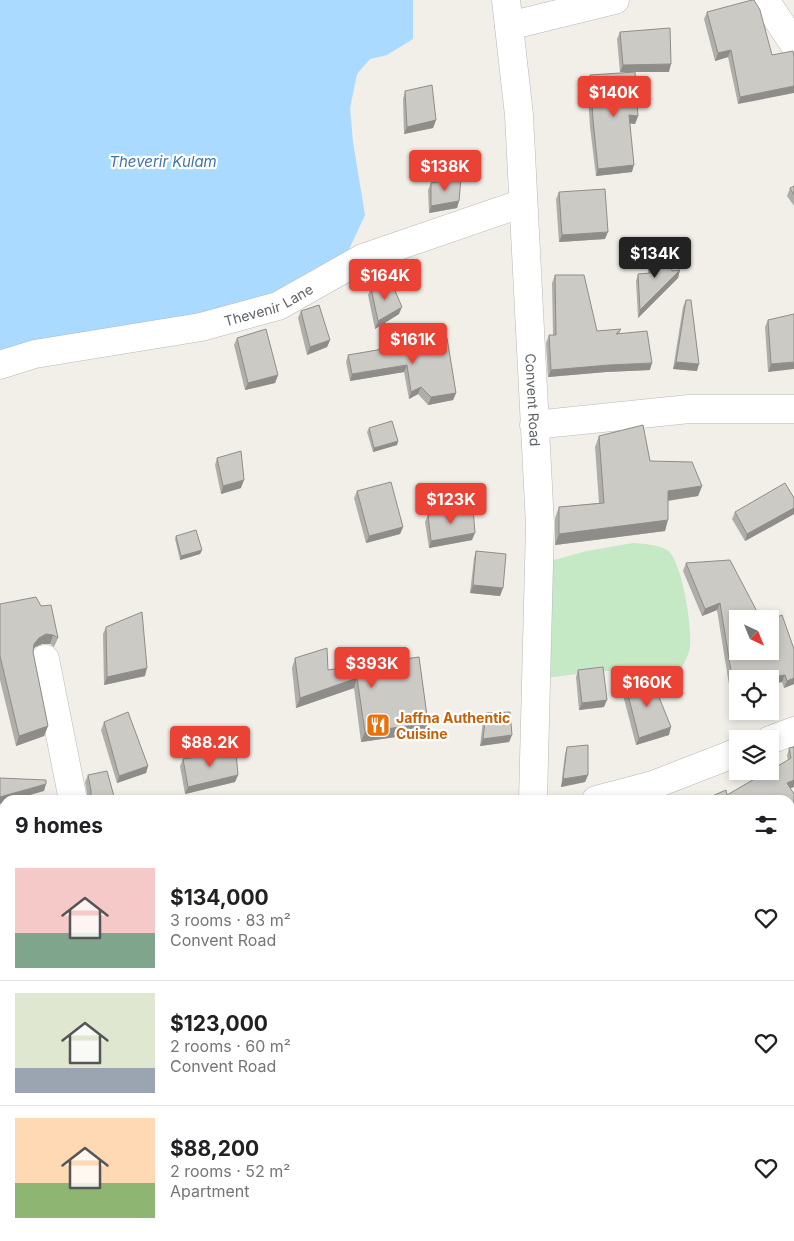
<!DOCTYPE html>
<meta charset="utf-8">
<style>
:root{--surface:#fff;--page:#f2f2f2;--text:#202124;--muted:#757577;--line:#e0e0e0;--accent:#ea4335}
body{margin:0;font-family:Inter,sans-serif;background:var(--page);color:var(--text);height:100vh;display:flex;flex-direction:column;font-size:19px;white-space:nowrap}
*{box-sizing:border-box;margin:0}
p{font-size:16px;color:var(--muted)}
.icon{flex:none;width:28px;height:28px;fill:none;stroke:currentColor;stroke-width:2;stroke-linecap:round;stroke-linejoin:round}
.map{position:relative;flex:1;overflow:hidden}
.panel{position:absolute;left:0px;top:795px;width:795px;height:446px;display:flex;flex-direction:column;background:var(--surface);border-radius:15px 15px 0 0;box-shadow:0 2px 8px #0003}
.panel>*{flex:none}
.needle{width:32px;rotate:137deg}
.fabs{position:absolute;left:729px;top:610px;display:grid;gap:10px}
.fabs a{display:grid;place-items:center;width:50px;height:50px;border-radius:0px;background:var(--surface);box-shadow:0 2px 8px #0003;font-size:25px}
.price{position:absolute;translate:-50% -42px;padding:0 11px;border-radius:5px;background:var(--accent);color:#fff;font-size:16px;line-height:32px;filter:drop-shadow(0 1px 2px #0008)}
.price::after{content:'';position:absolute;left:50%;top:30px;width:15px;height:11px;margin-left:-8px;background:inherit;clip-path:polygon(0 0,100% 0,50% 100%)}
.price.on{background:#222;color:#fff}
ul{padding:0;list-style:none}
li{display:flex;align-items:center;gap:15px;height:125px;padding:0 15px}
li+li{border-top:1px solid var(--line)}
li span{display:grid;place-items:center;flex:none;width:140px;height:100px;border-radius:0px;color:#555}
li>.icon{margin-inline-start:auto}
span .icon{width:60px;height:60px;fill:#fffc;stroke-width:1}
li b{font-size:21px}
h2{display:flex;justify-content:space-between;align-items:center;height:60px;padding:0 15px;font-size:21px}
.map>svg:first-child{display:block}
.green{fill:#c5e8c5}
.water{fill:#aadaff}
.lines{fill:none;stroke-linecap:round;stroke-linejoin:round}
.minor-casing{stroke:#b5b8bc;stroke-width:29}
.minor{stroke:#fff;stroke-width:28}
.wall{fill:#afaea9}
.shaded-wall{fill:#8f8d8a}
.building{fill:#cccac5;stroke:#8f8d8a}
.labels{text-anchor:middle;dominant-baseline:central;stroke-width:4.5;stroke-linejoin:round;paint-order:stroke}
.street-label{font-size:14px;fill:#5f6368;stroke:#fff}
.food-label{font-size:14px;font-weight:bold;fill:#c56008;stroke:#fff;text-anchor:start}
.water-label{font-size:15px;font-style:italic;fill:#4174aa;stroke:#fff}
</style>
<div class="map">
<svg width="794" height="1241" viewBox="0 0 794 1241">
<rect width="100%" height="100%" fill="#f1efe8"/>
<path class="green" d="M633,543C644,544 657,544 667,550C682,559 693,631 690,648C689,653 682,669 679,672C661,687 629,670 608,671C584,672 560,677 536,679L539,564L587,551Z"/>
<path class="water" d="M0,0H413V39L387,55L370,59L357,74L350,108L353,142L365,215L344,260L247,309L0,350Z"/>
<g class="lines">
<g class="minor-casing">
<g id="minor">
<path id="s1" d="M506,0L519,115L540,525L533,800"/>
<path d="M765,0L794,44"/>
<path d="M509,26L615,0"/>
<path id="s2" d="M0,365L35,354L201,327L278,306L363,258L523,203"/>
<path d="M534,425L689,409H794"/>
<path d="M45,659L73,800"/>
<path d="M770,740L794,731"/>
<path d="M596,800L653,785L738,752"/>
<path d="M0,888L5,886"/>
<path d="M605,1236L607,1241"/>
<path d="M684,1236L687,1241"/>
</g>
</g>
<use href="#minor" class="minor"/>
</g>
<g class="wall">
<path d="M707,12L772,55L738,104L728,57L715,61L704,19Z"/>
<path d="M620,32L669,72H620L617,39Z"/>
<path d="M590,75L638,116L635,124L630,123L632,172L596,176L590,127L587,83Z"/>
<path d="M405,91L436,120L433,128L404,134L403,99Z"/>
<path d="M431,183L459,201L457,208L429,213L428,190Z"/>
<path d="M794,186V206L787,196L790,188Z"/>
<path d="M559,192L605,239L559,242L556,199Z"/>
<path d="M650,258L672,271L680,270L678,278L638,318L636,281L638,274L648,273V265Z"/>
<path d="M555,275L597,331L621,329L619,334L650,370L606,372L548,377L546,343L549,335H553L552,283Z"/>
<path d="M371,288L399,314L375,329L368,295Z"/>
<path d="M686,300L697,371L673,369L683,307Z"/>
<path d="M301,311L330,340L327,347L307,355L298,318Z"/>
<path d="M794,314L768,372L765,327L768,320Z"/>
<path d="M237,338L278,375L275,383L245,390L234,345Z"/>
<path d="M447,338L456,393L453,400L428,405L418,394L409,399L404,372L350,381L346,362L348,355Z"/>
<path d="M369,428L398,441L397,445L373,452L367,432Z"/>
<path d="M599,436L702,486L698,496L668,501L665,531L555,545V518L559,507L599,503L595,447Z"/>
<path d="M217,458L241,488L221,494L215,465Z"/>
<path d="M357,491L403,527L400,534L366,543L354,498Z"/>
<path d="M794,498V514L745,541L732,519L735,512Z"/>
<path d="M428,515L472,540L429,548L425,522Z"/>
<path d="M176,536L202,550L200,554L180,560L175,539Z"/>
<path d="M476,551L503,588L500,596L470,593L474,558Z"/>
<path d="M686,563L738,619L794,684L784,688L782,682L730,691L717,610L702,616L683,571Z"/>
<path d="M0,604L41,606L58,638L54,647L50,644H42L35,647L33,650V652L48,726L44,736L16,746L0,680Z"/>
<path d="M106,627L145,676L104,685L103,634Z"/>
<path d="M419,657L428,723L424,733L361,742L354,688L296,708L292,668L295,658L328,670Z"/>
<path d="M578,670L604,707L579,710L576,677Z"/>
<path d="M626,687L669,735L636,745L623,695Z"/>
<path d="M486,713L512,735L509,742L480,746L483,720Z"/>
<path d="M104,722L148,766L146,773L117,783L101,730Z"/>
<path d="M567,747L588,775L585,782L561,787L565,754Z"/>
<path d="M794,747V787L790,788L794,794V852L790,843V800L727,795L758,777L756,771H770L788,760L787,756L789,748Z"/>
<path d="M183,759L238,775L235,782L185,794L180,766Z"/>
<path d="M88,775L115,800H88L85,782Z"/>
<path d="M5,1208V1236H72L71,1239L65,1241H5L0,1224V1210L1,1209Z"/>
</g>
<g class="shaded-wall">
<path d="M731,50L728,57L715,61L718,53Z"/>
<path d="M671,64L669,72H620L623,65Z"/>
<path d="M794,86V93L738,104L740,97Z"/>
<path d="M629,115L638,116L635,124L626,123Z"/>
<path d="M436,120L433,128L404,134L407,127Z"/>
<path d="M634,165L632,172L596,176L598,169Z"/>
<path d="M459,201L457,208L429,213L431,206Z"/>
<path d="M608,232L605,239L559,242L562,235Z"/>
<path d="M680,270L678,278L638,318L640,310Z"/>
<path d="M402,307L399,314L375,329L378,321Z"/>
<path d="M330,340L327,347L307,355L310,347Z"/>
<path d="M676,362L699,364L697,371L673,369Z"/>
<path d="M794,362V369L768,372L771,364Z"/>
<path d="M652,363L650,370L606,372L548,377L551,370L609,365Z"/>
<path d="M407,365L404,372L350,381L352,374Z"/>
<path d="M278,375L275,383L245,390L248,383Z"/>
<path d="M421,387L418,394L409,399L411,392Z"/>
<path d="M456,393L453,400L428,405L431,397Z"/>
<path d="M398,441L397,445L373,452L374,448Z"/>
<path d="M244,480L241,488L221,494L223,486Z"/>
<path d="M702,486L698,496L664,501L668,491Z"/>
<path d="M794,508V514L745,541L747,534Z"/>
<path d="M668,520L665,531L555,545L559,534Z"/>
<path d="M403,527L400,534L366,543L369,536Z"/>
<path d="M475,533L472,540L429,548L431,541Z"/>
<path d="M202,550L200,554L180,560L181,556Z"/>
<path d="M473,585L503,588L500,596L470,593Z"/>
<path d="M720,603L717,610L702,616L705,609Z"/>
<path d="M46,634L53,635L50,644H42L35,647L30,654L34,644L39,638Z"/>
<path d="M147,668L145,676L104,685L107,677Z"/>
<path d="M785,675L782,682L770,684V679H760Z"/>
<path d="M357,678L354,688L296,708L300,698Z"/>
<path d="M794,678V684L784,688L787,681Z"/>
<path d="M738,682V689L730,691L733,683Z"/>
<path d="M607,700L604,707L579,710L582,703Z"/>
<path d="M428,723L424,733L361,742L365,732Z"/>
<path d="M48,726L44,736L16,746L19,736Z"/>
<path d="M671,727L669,735L636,745L639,738Z"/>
<path d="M512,735L509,742L480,746L483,739Z"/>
<path d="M148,766L146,773L117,783L119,776Z"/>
<path d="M238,775L235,782L185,794L188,787Z"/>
<path d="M588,775L585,782L561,787L563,779Z"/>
<path d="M794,780V787L785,790L787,783Z"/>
<path d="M46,784L44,791L13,800H5V802L0,804V797Z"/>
<path d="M794,927V934L790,935L791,928Z"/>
<path d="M794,1050V1056L790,1057V1051Z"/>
<path d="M5,1103V1112L0,1113V1104Z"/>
<path d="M794,1180V1186L790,1187V1181Z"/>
<path d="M58,1236H72L71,1239L65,1241H40Z"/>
</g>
<g class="building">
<path d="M752,0H754L760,10L772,55L793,51L794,57V86L740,97L731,50L718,53L707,12Z"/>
<path d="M670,28L671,64L623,65L620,32Z"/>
<path d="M635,72L638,116L629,115L634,165L598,169L593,120L590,75Z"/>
<path d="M432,85L436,120L407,127L405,91Z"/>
<path d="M461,178L459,201L431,206V183Z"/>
<path d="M794,186V195L790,188Z"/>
<path d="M605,189L608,232L562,235L559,192Z"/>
<path d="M670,256L672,271L680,270L640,310L638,274L651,273L650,258Z"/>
<path d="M555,275H584L597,331L621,329L616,334L647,331L652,363L609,365L551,370L549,335H556Z"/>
<path d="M392,284L402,307L378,321L371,288Z"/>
<path d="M686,300H691L699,364L676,362Z"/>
<path d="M319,305L330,340L310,347L301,311Z"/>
<path d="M794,314V362L771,364L768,320Z"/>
<path d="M266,329L278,375L248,383L237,338Z"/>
<path d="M447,338L456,393L431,397L421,387L411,392L407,365L352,374L348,355Z"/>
<path d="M392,421L398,441L374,448L369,428Z"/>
<path d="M643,425L650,461L692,462L702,486L668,491V520L559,534V507L604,503L599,436Z"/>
<path d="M241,451L244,480L223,486L217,458Z"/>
<path d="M391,482L403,527L369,536L357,491Z"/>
<path d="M785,483L794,498V508L747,534L735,512Z"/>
<path d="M473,509L475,533L431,541L428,515Z"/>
<path d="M196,530L202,550L181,556L176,536Z"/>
<path d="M476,551L506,554L503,588L473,585Z"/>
<path d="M730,560L761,619H738V651H770V620L782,615L794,649V678L787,681L785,675L760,679H738V682L733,683L720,603L705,609L686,563Z"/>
<path d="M36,597L41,606L51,605L58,638L53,635L46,634L39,638L34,644L33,652L48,726L19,736L0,656V604Z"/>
<path d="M142,612L147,668L107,677L106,627Z"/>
<path d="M327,648L328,670L419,657L428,723L365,732L357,678L300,698L295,658Z"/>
<path d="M603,667L607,700L582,703L578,670Z"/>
<path d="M650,675L671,727L639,738L626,687Z"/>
<path d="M128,712L148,766L119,776L104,722Z"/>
<path d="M510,712L512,735L483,739L486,713Z"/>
<path d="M588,745V775L563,779L567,747Z"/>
<path d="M794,747V780L787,783L794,794V839L790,831V800H703L726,790L727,795L763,774L762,771H770V752L778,766L791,758L789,748Z"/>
<path d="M236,752L238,775L188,787L183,759Z"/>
<path d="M107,771L115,800H89L91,797V790L88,775Z"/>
<path d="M0,778L46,780V784L0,797Z"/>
<path d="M794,897V927L791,928L790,924V898Z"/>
<path d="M5,1010V1103L0,1104V1012Z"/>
<path d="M794,1015V1050L790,1051V1016Z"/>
<path d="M794,1154V1180L790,1181V1155Z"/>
<path d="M5,1208V1225L1,1209Z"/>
<path d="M8,1236H58L40,1241H9Z"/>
</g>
<defs>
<g id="restaurant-square" transform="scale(1.25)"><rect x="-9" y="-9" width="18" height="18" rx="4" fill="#e8710a" stroke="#fff"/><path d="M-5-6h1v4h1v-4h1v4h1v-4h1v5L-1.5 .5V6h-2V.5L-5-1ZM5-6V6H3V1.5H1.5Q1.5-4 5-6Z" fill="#fff"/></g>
</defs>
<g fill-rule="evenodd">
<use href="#restaurant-square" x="378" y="725"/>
</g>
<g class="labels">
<g class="street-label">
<text stroke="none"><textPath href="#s2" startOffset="276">Thevenir Lane</textPath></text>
<text stroke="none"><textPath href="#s1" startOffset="401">Convent Road</textPath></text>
</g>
<g class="food-label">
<text x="396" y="717">Jaffna Authentic<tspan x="396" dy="16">Cuisine</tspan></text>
</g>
<g class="water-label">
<text x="163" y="161">Theverir Kulam</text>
</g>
</g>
</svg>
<div class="fabs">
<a><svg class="needle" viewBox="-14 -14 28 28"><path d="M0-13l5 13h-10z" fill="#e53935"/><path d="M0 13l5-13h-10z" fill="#757577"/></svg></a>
<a><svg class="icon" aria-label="locate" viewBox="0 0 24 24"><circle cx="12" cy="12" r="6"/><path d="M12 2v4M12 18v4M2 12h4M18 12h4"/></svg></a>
<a><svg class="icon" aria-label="layers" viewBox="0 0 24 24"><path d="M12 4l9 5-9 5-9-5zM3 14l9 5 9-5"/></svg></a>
</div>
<b class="price" style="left:614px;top:118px">$140K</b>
<b class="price" style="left:445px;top:192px">$138K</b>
<b class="price on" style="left:655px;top:279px">$134K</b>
<b class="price" style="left:385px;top:301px">$164K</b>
<b class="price" style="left:413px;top:365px">$161K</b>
<b class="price" style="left:451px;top:525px">$123K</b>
<b class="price" style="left:372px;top:689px">$393K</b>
<b class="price" style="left:647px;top:708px">$160K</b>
<b class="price" style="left:210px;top:768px">$88.2K</b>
<section class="panel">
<h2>9 homes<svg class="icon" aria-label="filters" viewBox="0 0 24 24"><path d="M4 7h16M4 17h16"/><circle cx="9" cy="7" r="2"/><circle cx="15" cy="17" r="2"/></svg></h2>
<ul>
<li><span style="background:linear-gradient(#f6c9c9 65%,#7fa58c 0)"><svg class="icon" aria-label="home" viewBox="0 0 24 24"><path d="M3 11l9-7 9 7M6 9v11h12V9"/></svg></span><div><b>$134,000</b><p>3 rooms · 83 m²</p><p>Convent Road</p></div><svg class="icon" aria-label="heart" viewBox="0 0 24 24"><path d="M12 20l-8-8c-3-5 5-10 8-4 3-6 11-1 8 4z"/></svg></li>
<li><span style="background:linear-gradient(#dfe7d0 75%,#9aa5b1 0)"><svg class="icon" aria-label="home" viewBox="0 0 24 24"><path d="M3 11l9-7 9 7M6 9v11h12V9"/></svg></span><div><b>$123,000</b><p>2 rooms · 60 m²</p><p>Convent Road</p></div><svg class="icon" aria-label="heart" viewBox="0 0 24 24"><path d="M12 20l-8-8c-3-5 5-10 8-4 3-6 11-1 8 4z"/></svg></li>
<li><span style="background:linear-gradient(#ffd9b3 65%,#8fb573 0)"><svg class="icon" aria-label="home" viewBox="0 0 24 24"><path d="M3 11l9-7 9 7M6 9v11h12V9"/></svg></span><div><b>$88,200</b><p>2 rooms · 52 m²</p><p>Apartment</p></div><svg class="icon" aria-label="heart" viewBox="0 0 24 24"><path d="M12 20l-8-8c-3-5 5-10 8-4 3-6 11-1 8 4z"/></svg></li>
</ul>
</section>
</div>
